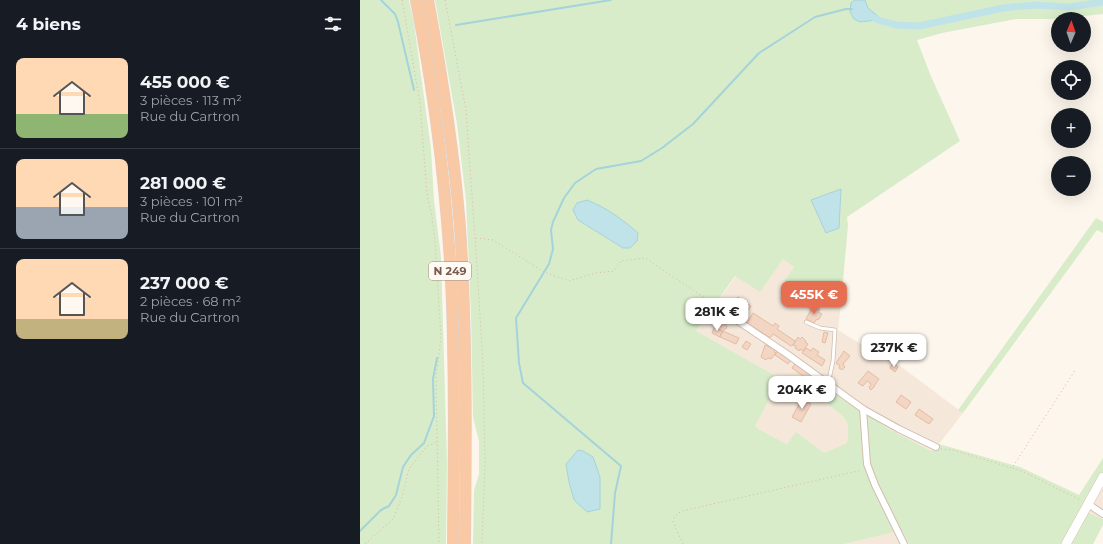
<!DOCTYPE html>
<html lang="fr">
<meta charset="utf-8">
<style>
:root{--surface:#171b24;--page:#242831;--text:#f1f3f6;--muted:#9ea1a6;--line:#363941;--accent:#e76f51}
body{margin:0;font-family:Montserrat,sans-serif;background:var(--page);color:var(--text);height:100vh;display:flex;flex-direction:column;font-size:15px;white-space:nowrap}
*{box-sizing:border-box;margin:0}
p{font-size:13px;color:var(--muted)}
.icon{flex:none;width:22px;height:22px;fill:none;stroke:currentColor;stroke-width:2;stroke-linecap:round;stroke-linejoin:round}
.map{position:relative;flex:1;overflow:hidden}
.sheet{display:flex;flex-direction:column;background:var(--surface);width:360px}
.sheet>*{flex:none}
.needle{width:26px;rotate:2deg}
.tools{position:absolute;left:691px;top:12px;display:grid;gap:8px}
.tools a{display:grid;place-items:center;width:40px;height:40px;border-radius:50%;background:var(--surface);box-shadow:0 4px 16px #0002;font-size:20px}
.price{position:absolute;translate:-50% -34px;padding:0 9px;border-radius:8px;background:#fff;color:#222;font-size:13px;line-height:26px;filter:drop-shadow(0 1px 2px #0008)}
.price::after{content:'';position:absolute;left:50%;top:24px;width:12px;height:9px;margin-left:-6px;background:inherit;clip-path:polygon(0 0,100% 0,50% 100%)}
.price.on{background:var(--accent);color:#fff}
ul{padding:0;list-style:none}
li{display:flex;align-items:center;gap:12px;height:100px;padding:0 16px}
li+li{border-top:1px solid var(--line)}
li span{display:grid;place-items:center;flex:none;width:112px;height:80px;border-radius:8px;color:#555}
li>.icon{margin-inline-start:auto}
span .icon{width:48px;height:48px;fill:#fffc;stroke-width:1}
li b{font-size:17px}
h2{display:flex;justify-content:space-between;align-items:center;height:48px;padding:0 16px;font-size:17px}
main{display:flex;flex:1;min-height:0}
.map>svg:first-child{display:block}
.residential{fill:#f5e8da}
.green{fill:#d8ecc9;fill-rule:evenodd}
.water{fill:#bfe3e8;stroke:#a5d3da}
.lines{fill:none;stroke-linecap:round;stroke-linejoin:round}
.stream{stroke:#a5d3da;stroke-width:2}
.canal{stroke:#bfe3e8;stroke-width:7}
.building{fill:#f3d5c3;stroke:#e6bba3}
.service-casing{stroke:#d1beb0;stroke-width:4.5}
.minor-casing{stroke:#d1beb0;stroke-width:8}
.secondary-casing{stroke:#d6c0b0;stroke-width:10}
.trunk-casing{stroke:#dad1cd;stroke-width:12}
.path{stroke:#d9b8a5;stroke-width:1;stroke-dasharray:1 3;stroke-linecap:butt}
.service{stroke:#fff;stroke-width:3}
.minor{stroke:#fff;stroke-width:6}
.secondary{stroke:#fff;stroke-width:9}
.trunk{stroke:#f9c8a4;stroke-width:11}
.labels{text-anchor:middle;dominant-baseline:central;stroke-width:3.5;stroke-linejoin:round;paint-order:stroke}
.shield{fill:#fffaf3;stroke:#a28b7f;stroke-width:1}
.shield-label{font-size:11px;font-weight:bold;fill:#7a5c4d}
</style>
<main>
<section class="sheet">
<h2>4 biens<svg class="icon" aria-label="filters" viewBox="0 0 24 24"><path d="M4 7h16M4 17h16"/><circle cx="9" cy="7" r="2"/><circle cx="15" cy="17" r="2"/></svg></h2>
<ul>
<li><span style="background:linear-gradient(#ffd9b3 70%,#8fb573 0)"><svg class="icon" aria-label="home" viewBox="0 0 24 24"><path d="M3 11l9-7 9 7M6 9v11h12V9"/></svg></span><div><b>455 000 €</b><p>3 pièces · 113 m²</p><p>Rue du Cartron</p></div></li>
<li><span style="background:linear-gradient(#ffd9b3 60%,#9aa5b1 0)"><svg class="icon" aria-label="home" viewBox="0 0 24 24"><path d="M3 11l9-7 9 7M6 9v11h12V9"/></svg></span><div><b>281 000 €</b><p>3 pièces · 101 m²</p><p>Rue du Cartron</p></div></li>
<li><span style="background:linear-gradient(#ffd9b3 75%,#c2b280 0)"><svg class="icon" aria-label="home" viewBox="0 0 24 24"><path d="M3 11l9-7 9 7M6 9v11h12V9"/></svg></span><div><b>237 000 €</b><p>2 pièces · 68 m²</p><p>Rue du Cartron</p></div></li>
</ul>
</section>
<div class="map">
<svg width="743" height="544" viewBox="0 0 743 544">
<rect width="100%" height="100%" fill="#fdf6ec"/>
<g class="residential">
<path d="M423,258L434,267L424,281L448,299L455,289L481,303L478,330L517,354L519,350L603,413L579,444L571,451L529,429L474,395L467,404L484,416L489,429L488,443L464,453L427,444L400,430L395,426L336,331L376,276Z"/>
<path d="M743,484V519L727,512Z"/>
<path d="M542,529L549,544H484Z"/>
</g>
<g class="green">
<path d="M0,0H49L54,23L71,149L74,200L81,257L87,463L86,544H0Z"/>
<path d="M75,0H743V14L694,19H656L582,33L557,40L570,74L600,141L487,217L488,226L481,303L455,289L448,299L424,281L434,267L423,259L400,292L375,276L336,331L405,370L420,379L395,426L400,430L427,444L436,432L464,453L487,443C491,419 485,417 467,404L474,394L529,429L571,451L579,444L660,467L719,495L743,458V484L727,512L743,519V525L733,544H549L542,530L484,544H113L114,490L119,474V441L113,417L111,315L106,200L97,124ZM227,200L263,248L218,220ZM206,464L240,477V509L214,500L209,482Z"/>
<path d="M736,218L743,222V233L737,230L603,413L598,410Z"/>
</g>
<g class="water">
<path d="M495,0H505L508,8L519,17L516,20L500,22L494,19L490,12L491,3Z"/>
<path d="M481,189L479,228L466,233L451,200Z"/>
<path d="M227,200C247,208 262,219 278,233L277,241L270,248H263L218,220L213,210L217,203Z"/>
<path d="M218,450L223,451L233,457L240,477V509L227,512L214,500L209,482L206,464Z"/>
</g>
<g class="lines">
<g class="stream">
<path d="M21,0L35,14L38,22L54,90"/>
<path d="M96,25L251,0"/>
<path d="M0,531L21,510L29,506L36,495L43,467L51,455L64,443L74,416L73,379L77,358"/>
<path d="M251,544L255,493L261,466L163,383L159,363L156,318L189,264L193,249L191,230L193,222L204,198L215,183L236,169L281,161L302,148L333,124L399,53L455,17L486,9H492"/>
</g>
<path class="canal" d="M509,15L518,20L536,25L559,26L643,8L675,5L709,7L743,2"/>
</g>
<g class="building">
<path d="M378,297L391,306L387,312L381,307L376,313L370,308Z"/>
<path d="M453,306L460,310L458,312L462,314L459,319L456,320L454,323L446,319Z"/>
<path d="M393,313L413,326L415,323L419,326L417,329L435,341L433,345L431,346L413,334L411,337H409L387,323Z"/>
<path d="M360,314L369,318L367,322L368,324L366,323L365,325L367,326L366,329H364L363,332L354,328Z"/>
<path d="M354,328L362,331L360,337L352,333Z"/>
<path d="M363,331L379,338L376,344L360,337Z"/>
<path d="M464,332L468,333L465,343L462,342Z"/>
<path d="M438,337L440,339L442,337L446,341L445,342L448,344L443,351L440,349L439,351L435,348L436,346L433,345Z"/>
<path d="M386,341L391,344L387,350L382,347Z"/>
<path d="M405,345L412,348L415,350L414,352L416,353L411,359L408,358L406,360L401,357Z"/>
<path d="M446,348L451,351L453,348L459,352L457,355L465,360L462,366L442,353Z"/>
<path d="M417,351L431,360L428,364L415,355Z"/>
<path d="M484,351L490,356L483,364L485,367L482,370L479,368L480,366L476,363Z"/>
<path d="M533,363L538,367L535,372L530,368Z"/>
<path d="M435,364L457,378L454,383L453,382V380L451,379L450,381L432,368Z"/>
<path d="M508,371L519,379L514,386H515L511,390L509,388L511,384L507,381L503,386L498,383Z"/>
<path d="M541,395L551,402L546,409L536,402Z"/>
<path d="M442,399L451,404L441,422L432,417Z"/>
<path d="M559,409L573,419L569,424L555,415Z"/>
</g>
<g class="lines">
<g class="service-casing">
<path id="service" d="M446,322L460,328L475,330L473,361L468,384"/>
</g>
<g class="minor-casing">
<g id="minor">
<path d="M366,313L427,354L503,409L507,464L515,485L544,544"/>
<path d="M503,409L539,429L576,447"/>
<path d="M728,504L743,514"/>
</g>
</g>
<g class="secondary-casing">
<path id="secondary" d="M706,544L743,477"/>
</g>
<g class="trunk-casing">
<g id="trunk">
<path d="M56,0C74,92 86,185 91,278C95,367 94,455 93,544"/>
<path d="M68,0C82,75 94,151 100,227C107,333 106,438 105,544"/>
</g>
</g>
<g class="path">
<path d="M42,0L60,103L67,194L72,217L75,240L81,337L76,379L79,544"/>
<path d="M85,0L106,110L118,282L123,366L125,463L122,544"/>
<path d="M116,238L133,240L184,272L209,281L235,273L254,271L261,261L285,258L361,309"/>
<path d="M581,449L593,450L652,468L716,369"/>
<path d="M653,468L662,471L720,500"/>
<path d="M5,544L33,519L42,497L49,469L67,446L76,443"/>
<path d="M323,544L313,522C313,516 317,514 322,511L502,470"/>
</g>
<use href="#service" class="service"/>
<use href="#minor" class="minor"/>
<use href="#secondary" class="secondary"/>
<use href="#trunk" class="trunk"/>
</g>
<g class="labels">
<rect class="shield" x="69" y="262" width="42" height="18" rx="3"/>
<g class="shield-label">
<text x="90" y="271">N 249</text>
</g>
</g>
</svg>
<div class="tools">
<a><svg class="needle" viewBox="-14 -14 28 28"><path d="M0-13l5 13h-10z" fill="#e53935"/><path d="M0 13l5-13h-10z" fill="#9ea1a6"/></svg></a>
<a><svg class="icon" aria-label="locate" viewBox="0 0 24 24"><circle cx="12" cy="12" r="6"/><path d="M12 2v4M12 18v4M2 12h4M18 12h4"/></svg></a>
<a>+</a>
<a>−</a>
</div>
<b class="price on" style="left:454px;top:315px">455K €</b>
<b class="price" style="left:357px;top:332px">281K €</b>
<b class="price" style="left:534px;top:368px">237K €</b>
<b class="price" style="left:442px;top:410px">204K €</b>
</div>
</main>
